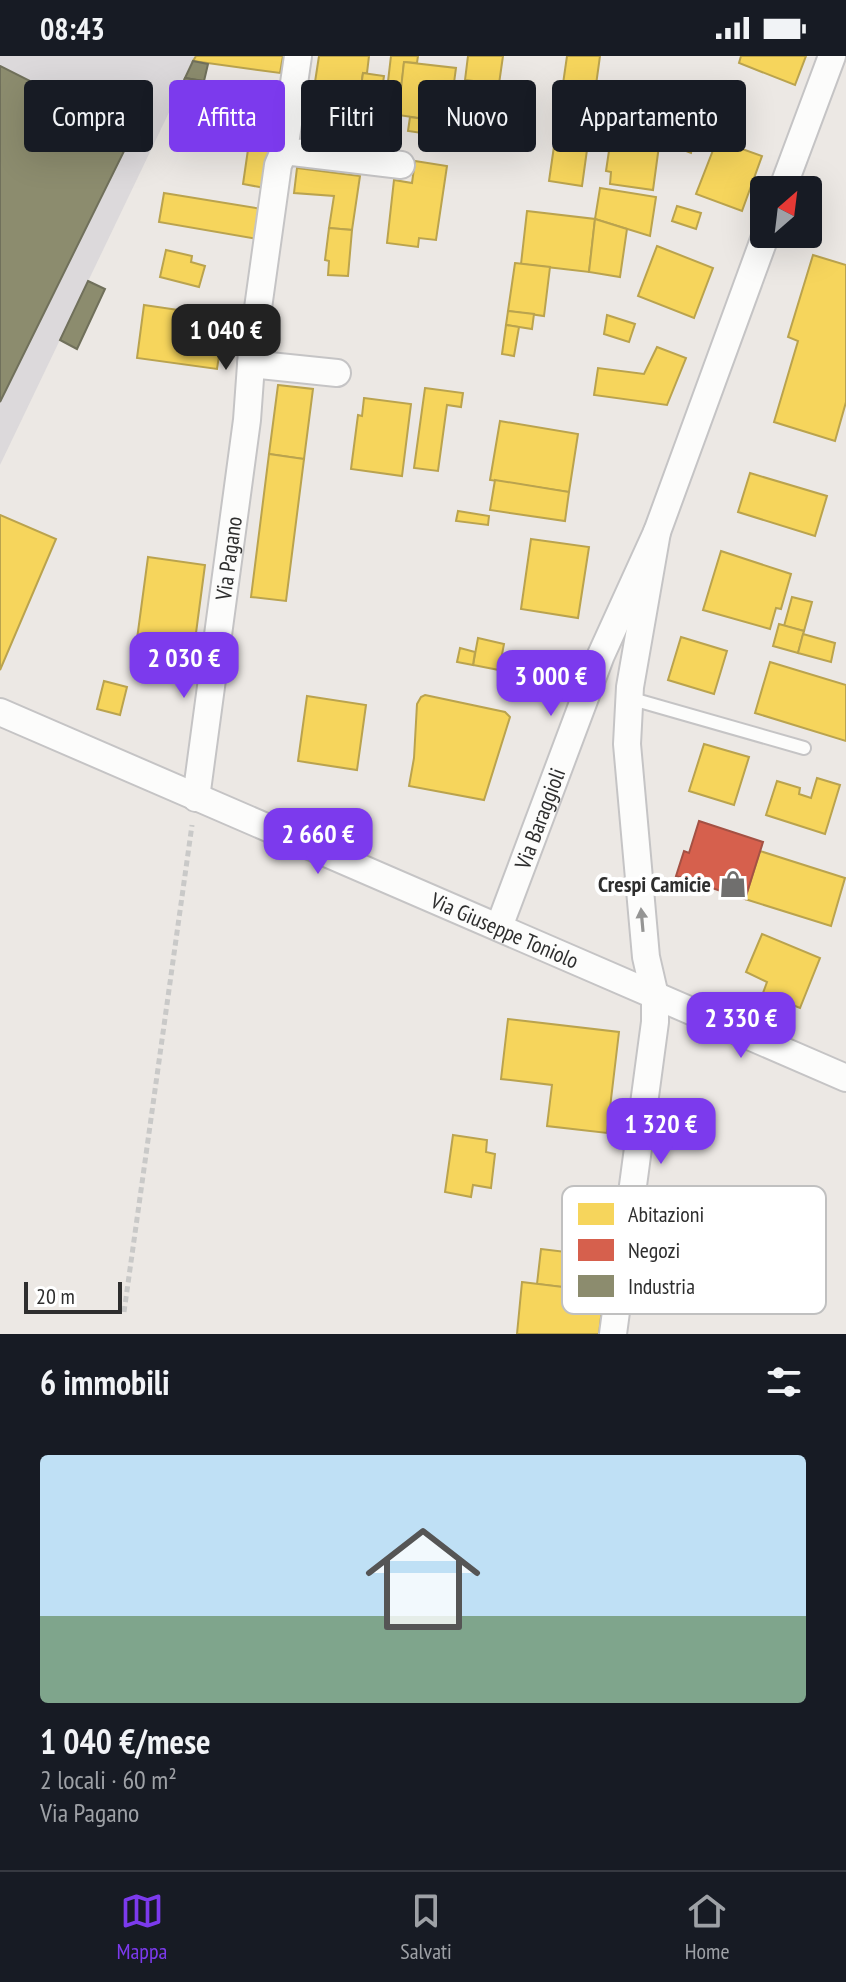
<!DOCTYPE html>
<html lang="it">
<meta charset="utf-8">
<style>
:root{--surface:#171b24;--page:#242831;--text:#f1f3f6;--muted:#9ea1a6;--line:#363941;--accent:#7c3aed}
body{margin:0;font-family:"PT Sans Narrow",sans-serif;background:var(--page);color:var(--text);height:100vh;display:flex;flex-direction:column;font-size:30px;white-space:nowrap}
*{box-sizing:border-box;margin:0}
p{font-size:26px;color:var(--muted)}
.icon{flex:none;width:44px;height:44px;fill:none;stroke:currentColor;stroke-width:2;stroke-linecap:round;stroke-linejoin:round}
.map{position:relative;height:1278px;overflow:hidden}
.panel{display:flex;flex-direction:column;background:var(--surface);flex:1}
.panel>*{flex:none}
.banner{position:absolute;left:24px;top:24px;width:798px;height:72px;display:flex;gap:16px}
.needle{width:52px;rotate:28deg}
.fabs{position:absolute;left:750px;top:120px;display:grid;gap:16px}
.fabs a{display:grid;place-items:center;width:72px;height:72px;border-radius:8px;background:var(--surface);box-shadow:0 8px 32px #0002;font-size:40px}
.scale{position:absolute;left:24px;bottom:20px;width:98px;box-sizing:border-box;padding-left:8px;border:4px solid #2e2e2e;border-top:0;font-size:22px;line-height:28px;white-space:nowrap;color:#2e2e2e;-webkit-text-stroke:6px #fff;paint-order:stroke}
.price{position:absolute;translate:-50% -68px;padding:0 18px;border-radius:16px;background:var(--accent);color:#fff;font-size:26px;line-height:52px;filter:drop-shadow(0 2px 4px #0008)}
.price::after{content:'';position:absolute;left:50%;top:48px;width:24px;height:18px;margin-left:-12px;background:inherit;clip-path:polygon(0 0,100% 0,50% 100%)}
.price.selected{background:#222;color:#fff}
ul{padding:0;list-style:none}
li{display:grid;align-content:center;gap:16px;height:424px;padding:0 40px}
li span{display:grid;place-items:center;height:248px;border-radius:8px;color:#555}
li>.icon{margin-inline-start:auto}
span .icon{width:144px;height:144px;fill:#fffc;stroke-width:1}
li b{font-size:34px}
h2{display:flex;justify-content:space-between;align-items:center;height:96px;padding:0 40px;font-size:34px}
.pill{padding:0 28px;border-radius:8px;background:var(--surface);box-shadow:0 8px 32px #0002;font-size:28px;line-height:72px}
.pill.selected{background:var(--accent);color:#fff}
.status{display:flex;justify-content:space-between;align-items:center;height:56px;padding:0 40px;background:var(--surface);direction:ltr}
.status svg{height:22px;fill:currentColor}
.dock{display:flex;justify-content:space-around;align-items:center;height:112px;border-top:2px solid var(--line);background:var(--surface);font-size:22px;color:var(--muted)}
.dock a{display:grid;justify-items:center;gap:4px}
.dock .selected{color:var(--accent)}
.map>svg:first-child{display:block}
.industrial{fill:#dcd9db}
.homes{fill:#f6d55c;stroke:#baa34e;stroke-width:2}
.shops{fill:#d6604d;stroke:#a45144;stroke-width:2}
.industry{fill:#8c8c6e;stroke:#70705b;stroke-width:2}
.lines{fill:none;stroke-linecap:round;stroke-linejoin:round}
.lane-casing{stroke:#c5c4c5;stroke-width:16}
.street-casing{stroke:#c5c4c5;stroke-width:30}
.path{stroke:#c9c9c8;stroke-width:5;stroke-dasharray:6 4;stroke-linecap:butt}
.lane{stroke:#fcfcfb;stroke-width:12}
.street{stroke:#fcfcfb;stroke-width:26}
.oneway{fill:#959594}
.labels{text-anchor:middle;dominant-baseline:central;stroke-width:8;stroke-linejoin:round;paint-order:stroke}
.street-label{font-size:22px;fill:#2e2e2e;stroke:#fff}
.poi-label{font-size:22px;font-weight:bold;fill:#2e2e2e;stroke:#fff;text-anchor:end}
.key{fill:#fff;stroke:#c0c0c0;stroke-width:2}
.key-label{font-size:22px;fill:#2e2e2e}
</style>
<div class="status"><b>08:43</b><svg viewBox="0 0 49 12"><path d="M0 12V9h3v3zM5 12V6h3v6zM10 12V3h3v9zM15 12V0h3v12zM26 1h20v11H26zM47 4h2v5h-2z"/></svg></div>
<div class="map">
<svg width="846" height="1278" viewBox="0 0 846 1278">
<rect width="100%" height="100%" fill="#ece8e4"/>
<path class="industrial" d="M0,0H196L0,409Z"/>
<g class="homes">
<path d="M196,0H283L280,17L193,5Z"/>
<path d="M319,0H369L367,17H363L357,58L311,52Z"/>
<path d="M391,0H418L417,7L404,6L401,36L387,34Z"/>
<path d="M468,0H503L499,28L465,24Z"/>
<path d="M567,0H600L582,130L549,125Z"/>
<path d="M741,0H806L795,29L739,7Z"/>
<path d="M404,6L456,12L453,34L457,35L453,67L398,59Z"/>
<path d="M363,17L384,20L376,72L310,63L311,52L357,58Z"/>
<path d="M656,28L680,36L672,64L648,56Z"/>
<path d="M681,33L699,38L689,69L672,64Z"/>
<path d="M256,35L279,38L273,77L251,73Z"/>
<path d="M699,40L706,42L697,72L689,69Z"/>
<path d="M705,45L744,59L736,85L698,70Z"/>
<path d="M410,61L438,65L436,79L408,75Z"/>
<path d="M676,65L697,72L691,97L670,89Z"/>
<path d="M613,68L661,75L653,134L610,128L611,116L606,115Z"/>
<path d="M251,73L273,77L265,132L243,128Z"/>
<path d="M717,84L762,100L742,155L696,138Z"/>
<path d="M415,105L447,110L436,184L419,182L418,191L387,187L394,124L412,127Z"/>
<path d="M297,112L360,120L352,174L329,172L334,140L294,137Z"/>
<path d="M600,132L656,141L650,180L595,163Z"/>
<path d="M164,137L262,153L257,183L159,166Z"/>
<path d="M677,150L701,157L696,173L672,165Z"/>
<path d="M527,155L595,163L589,216L521,208Z"/>
<path d="M595,163L627,173L620,221L589,216Z"/>
<path d="M329,172L352,174L348,220L328,219L329,205L325,204Z"/>
<path d="M657,190L713,212L694,262L638,240Z"/>
<path d="M166,194L192,200L191,206L205,210L199,231L160,221Z"/>
<path d="M813,199L846,209V346L835,385L774,366L798,285L788,281Z"/>
<path d="M515,207L550,211L544,260L508,255Z"/>
<path d="M144,249L213,259L211,273L223,274L217,313L137,302Z"/>
<path d="M508,255L534,258L532,273L506,269Z"/>
<path d="M607,259L635,268L629,286L604,278Z"/>
<path d="M506,269L519,271L514,300L502,298Z"/>
<path d="M657,291L686,302L667,349L594,339L598,312L644,318Z"/>
<path d="M278,329L313,333L304,403L269,398Z"/>
<path d="M425,332L463,337L461,351L447,349L438,415L414,412Z"/>
<path d="M364,342L411,348L402,420L351,413L358,359L362,360Z"/>
<path d="M500,365L578,378L569,436L490,424Z"/>
<path d="M269,398L304,403L286,545L251,541Z"/>
<path d="M750,417L827,440L815,480L738,456Z"/>
<path d="M495,424L569,436L565,465L490,454Z"/>
<path d="M458,455L489,460L488,469L456,465Z"/>
<path d="M0,459L56,483L0,614Z"/>
<path d="M531,483L589,491L578,562L521,553Z"/>
<path d="M721,495L791,518L781,553L776,552L770,573L703,554Z"/>
<path d="M148,501L205,509L194,592L137,583Z"/>
<path d="M792,541L812,546L804,575L784,570Z"/>
<path d="M779,568L804,575L798,597L773,590Z"/>
<path d="M803,578L835,587L831,606L798,597Z"/>
<path d="M681,581L727,595L714,638L668,624Z"/>
<path d="M478,582L504,588L499,614L473,609Z"/>
<path d="M460,592L475,596L473,609L457,606Z"/>
<path d="M770,606L846,629V685L755,657Z"/>
<path d="M104,625L127,631L120,659L97,653Z"/>
<path d="M425,639L505,656L510,661L484,744L409,730L414,702L417,648L421,641Z"/>
<path d="M307,640L366,649L357,714L298,705Z"/>
<path d="M704,688L749,701L734,749L689,735Z"/>
<path d="M817,722L840,729L825,778L766,759L777,725L800,732L799,738L811,742Z"/>
<path d="M760,795L845,822L831,870L745,843Z"/>
<path d="M762,878L820,902L800,952L763,937L767,926L746,916Z"/>
<path d="M508,963L619,976L607,1077L547,1070L552,1029L501,1023Z"/>
<path d="M453,1079L487,1084L486,1096L495,1098L491,1132L473,1129L471,1141L445,1136Z"/>
<path d="M541,1193L608,1201L604,1236L537,1228Z"/>
<path d="M522,1226L604,1236L599,1278H517Z"/>
</g>
<path class="shops" d="M699,765L763,786L745,843L676,820L684,795L689,797Z"/>
<g class="industry">
<path d="M193,5L208,8L204,25L185,22Z"/>
<path d="M0,10L133,77L0,346Z"/>
<path d="M185,22L203,25L200,46L175,42Z"/>
<path d="M88,225L105,233L77,293L60,284Z"/>
</g>
<g class="lines">
<g class="lane-casing">
<path id="lane" d="M629,642L804,692"/>
</g>
<g class="street-casing">
<g id="street">
<path d="M298,0L284,95L401,109"/>
<path d="M782,134L832,0"/>
<path d="M251,308L337,317"/>
<path id="s1" d="M0,656L846,1022"/>
<path id="s2" d="M196,742L247,364L252,295L278,109L284,95"/>
<path id="s3" d="M499,871L601,599L657,476L766,178"/>
<path d="M613,1278L655,966V940L646,901L627,688L630,631L657,476"/>
</g>
</g>
<path class="path" d="M124,1256L192,769"/>
<use href="#lane" class="lane"/>
<use href="#street" class="street"/>
</g>
<defs><path id="oneway-solid" d="M-6-.8H1V-3.2L6.5 0L1 3.2V.8H-6Z" transform="scale(2)"/></defs>
<use class="oneway" href="#oneway-solid" transform="translate(642 864) rotate(-95)"/>
<defs>
<g id="shop-bare" transform="scale(2.16)"><path d="M-5-2.5h2.3a2.7 3.5 0 0 1 5.4 0H5L5.5 6h-11ZM-1.5-2.5h3a1.5 2.3 0 0 0-3 0Z" fill="#706f6e" stroke="#fff" stroke-width="2.5" paint-order="stroke"/></g>
</defs>
<g fill-rule="evenodd">
<use href="#shop-bare" x="733" y="828"/>
</g>
<g class="labels">
<g class="street-label">
<text stroke="none"><textPath href="#s2" startOffset="242">Via Pagano</textPath></text>
<text stroke="none"><textPath href="#s3" startOffset="116">Via Baraggioli</textPath></text>
<text stroke="none"><textPath href="#s1" startOffset="550">Via Giuseppe Toniolo</textPath></text>
</g>
<g class="poi-label">
<text x="711" y="828">Crespi Camicie</text>
</g>
</g>
<rect x="562" y="1130" width="264" height="128" rx="12" class="key"/>
<rect x="578" y="1147" width="36" height="22" fill="#f6d55c"/>
<rect x="578" y="1183" width="36" height="22" fill="#d6604d"/>
<rect x="578" y="1219" width="36" height="22" fill="#8c8c6e"/>
<g class="key-label">
<text x="628" y="1166">Abitazioni</text>
<text x="628" y="1202">Negozi</text>
<text x="628" y="1238">Industria</text>
</g>
</svg>
<div class="fabs">
<a><svg class="needle" viewBox="-14 -14 28 28"><path d="M0-13l5 13h-10z" fill="#e53935"/><path d="M0 13l5-13h-10z" fill="#9ea1a6"/></svg></a>
</div>
<div class="scale">20 m</div>
<b class="price selected" style="left:226px;top:316px">1 040 €</b>
<b class="price" style="left:184px;top:644px">2 030 €</b>
<b class="price" style="left:551px;top:662px">3 000 €</b>
<b class="price" style="left:318px;top:820px">2 660 €</b>
<b class="price" style="left:741px;top:1004px">2 330 €</b>
<b class="price" style="left:661px;top:1110px">1 320 €</b>
<div class="banner">
<a class="pill">Compra</a>
<a class="pill selected">Affitta</a>
<a class="pill">Filtri</a>
<a class="pill">Nuovo</a>
<a class="pill">Appartamento</a>
</div>
</div>
<section class="panel">
<h2>6 immobili<svg class="icon" aria-label="filters" viewBox="0 0 24 24"><path d="M4 7h16M4 17h16"/><circle cx="9" cy="7" r="2"/><circle cx="15" cy="17" r="2"/></svg></h2>
<ul>
<li><span style="background:linear-gradient(#bfe0f5 65%,#7fa58c 0)"><svg class="icon" aria-label="home" viewBox="0 0 24 24"><path d="M3 11l9-7 9 7M6 9v11h12V9"/></svg></span><div><b>1 040 €/mese</b><p>2 locali · 60 m²</p><p>Via Pagano</p></div></li>
</ul>
</section>
<nav class="dock">
<a class="selected"><svg class="icon" aria-label="map" viewBox="0 0 24 24"><path d="M3 6l6-2 6 2 6-2v14l-6 2-6-2-6 2zM9 4v14M15 6v14"/></svg>Mappa</a>
<a><svg class="icon" aria-label="saved" viewBox="0 0 24 24"><path d="M7 4h10v16l-5-4-5 4z"/></svg>Salvati</a>
<a><svg class="icon" aria-label="home" viewBox="0 0 24 24"><path d="M3 11l9-7 9 7M6 9v11h12V9"/></svg>Home</a>
</nav>
